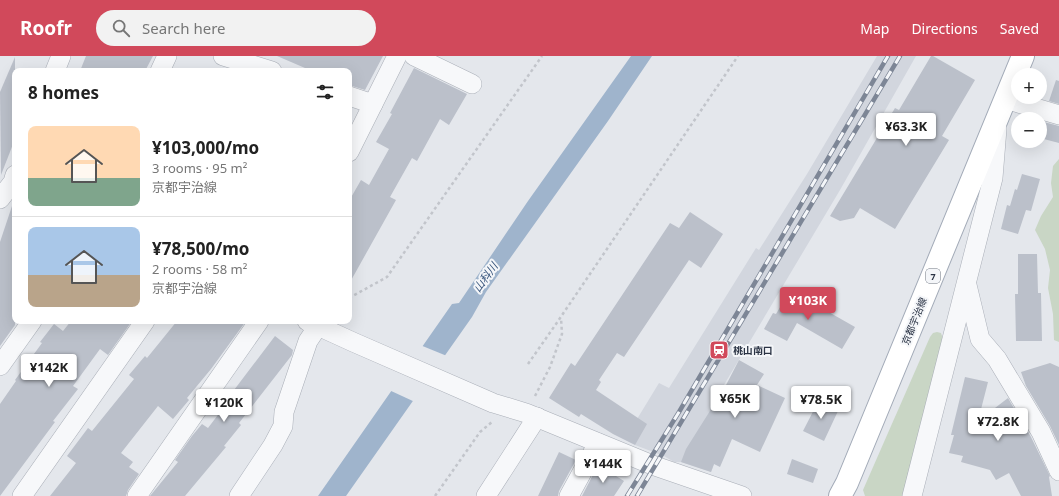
<!DOCTYPE html>
<meta charset="utf-8">
<style>
:root{--surface:#fff;--page:#f2f2f2;--text:#222;--muted:#767676;--line:#e0e0e0;--accent:#d1495b}
body{margin:0;font-family:"Noto Sans","Noto Sans JP",sans-serif;background:var(--page);color:var(--text);height:100vh;display:flex;flex-direction:column;font-size:15px;white-space:nowrap}
*{box-sizing:border-box;margin:0}
p{font-size:13px;color:var(--muted)}
.icon{flex:none;width:22px;height:22px;fill:none;stroke:currentColor;stroke-width:2;stroke-linecap:round;stroke-linejoin:round}
.map{position:relative;flex:1;overflow:hidden}
.panel{position:absolute;left:12px;top:12px;width:340px;height:256px;display:flex;flex-direction:column;background:var(--surface);border-radius:8px;box-shadow:0 4px 16px #0002}
.panel>*{flex:none}
.tools{position:absolute;left:1011px;top:12px;display:grid;gap:8px}
.tools a{display:grid;place-items:center;width:36px;height:36px;border-radius:50%;background:var(--surface);box-shadow:0 4px 16px #0002;font-size:20px}
.price{position:absolute;translate:-50% -34px;padding:0 9px;border-radius:4px;background:#fff;color:#222;font-size:13px;line-height:26px;filter:drop-shadow(0 1px 2px #0008)}
.price::after{content:'';position:absolute;left:50%;top:24px;width:12px;height:9px;margin-left:-6px;background:inherit;clip-path:polygon(0 0,100% 0,50% 100%)}
.price.selected{background:var(--accent);color:#fff}
ul{padding:0;list-style:none}
li{display:flex;align-items:center;gap:12px;height:100px;padding:0 16px}
li+li{border-top:1px solid var(--line)}
li span{display:grid;place-items:center;flex:none;width:112px;height:80px;border-radius:8px;color:#555}
li>.icon{margin-inline-start:auto}
span .icon{width:48px;height:48px;fill:#fffc;stroke-width:1}
li b{font-size:17px}
h2{display:flex;justify-content:space-between;align-items:center;height:48px;padding:0 16px;font-size:17px}
header{display:flex;align-items:center;gap:24px;box-sizing:border-box;height:56px;padding:0 20px;background:var(--accent);color:#fff}
header strong{font-size:19px}
nav{display:flex;gap:22px;margin-inline-start:auto;font-size:14px}
.search{width:280px;height:36px;background:var(--page);display:flex;align-items:center;gap:10px;box-sizing:border-box;padding:0 14px;border-radius:22px;color:var(--muted);font-size:15px}
.map>svg:first-child{display:block}
.built{fill:#d2d6de}
.green{fill:#c9d6c5}
.water{fill:#9fb4cc}
.pier{fill:#e4e7ec}
.building{fill:#bbc0ca}
.lines{fill:none;stroke-linecap:round;stroke-linejoin:round}
.minor-casing{stroke:#a9aeb7;stroke-width:20}
.major-casing{stroke:#a3abb8;stroke-width:24}
.path{stroke:#c2c5cb;stroke-width:2.5;stroke-dasharray:3 3;stroke-linecap:butt}
.minor{stroke:#f7f8fa;stroke-width:19}
.major{stroke:#fff;stroke-width:22}
.rail-casing{stroke:#7d8696;stroke-width:4.5}
.rail{stroke:#f4f6f9;stroke-width:3;stroke-dasharray:9;stroke-linecap:butt}
.labels{text-anchor:middle;dominant-baseline:central;stroke-width:4;stroke-linejoin:round;paint-order:stroke}
.shield{fill:#f4f6f9;stroke:#676e7b;stroke-width:1}
.shield-label{font-size:9px;font-weight:bold;fill:#2b3445}
.street-label{font-size:10px;fill:#2b3445;stroke:#f4f6f9}
.poi-label{font-size:10px;font-weight:bold;fill:#2b3445;stroke:#f4f6f9;text-anchor:start}
.water-label{font-size:11px;font-style:italic;fill:#34527a;stroke:#f4f6f9}
</style>
<header>
<strong>Roofr</strong>
<div class="search"><svg class="icon" aria-label="search" viewBox="0 0 24 24"><circle cx="10" cy="10" r="6"/><path d="M15 15l6 6"/></svg>Search here</div>
<nav><a>Map</a><a>Directions</a><a>Saved</a></nav>
</header>
<div class="map">
<svg width="1059" height="440" viewBox="0 0 1059 440">
<rect width="100%" height="100%" fill="#e4e7ec"/>
<path class="built" d="M877,0H916L840,134L712,349L727,359L723,385L711,416L681,406H674L664,400L635,389L634,368L659,327L669,332L756,192L759,194L807,118Z"/>
<g class="green">
<path d="M1059,103V286L1054,284L1053,258L1048,232L1050,214L1045,193L1035,174L1041,160L1053,141L1051,127L1053,110Z"/>
<path d="M937,276L941,277L943,283L904,440H865L863,434L930,281L933,277Z"/>
</g>
<path class="water" d="M631,0H652L608,65L486,236L472,261L346,440H318L452,248L459,247L528,145Z"/>
<path class="pier" d="M420,289L447,300L415,346L389,334Z"/>
<g class="building">
<path d="M86,0H153L145,15H80Z"/>
<path d="M277,0H383L365,34L349,29V15H312Z"/>
<path d="M931,0H933L975,24L942,80L949,84L895,173L860,152L854,162L840,165L830,160L895,52L899,54Z"/>
<path d="M15,1V83L1,119L0,36Z"/>
<path d="M414,12L467,38L449,69L440,63L417,105L412,102L390,141L396,144L349,228V145L361,124L369,129L389,93L376,86L392,58L390,57Z"/>
<path d="M1056,24L1059,25V48L1049,45Z"/>
<path d="M1040,65L1059,70V87L1040,82Z"/>
<path d="M1022,118L1040,123L1031,155L1026,154L1018,178L1001,173L1007,149L1010,150L1015,133L1017,134Z"/>
<path d="M12,150L15,151V269L0,290V186Z"/>
<path d="M690,156L723,178L701,212L689,204L624,301L617,297L599,324L601,326L596,334L647,368L635,389L613,378L581,358L579,361L549,342L571,307L575,310L670,167L679,172Z"/>
<path d="M1018,198H1037L1038,237H1041L1042,285H1016L1015,238H1018Z"/>
<path d="M790,234L855,271L842,293L797,267L787,285L764,273L773,257L776,258Z"/>
<path d="M71,265H132L108,299L100,293L73,330L78,333L53,365L55,366L0,440V348L16,325L15,324L42,287L40,286L54,268L63,275Z"/>
<path d="M177,265H246L211,313L187,342L189,344L173,363L158,350L121,397L133,406L129,411L139,418L128,434L126,440H50L76,407L67,400L88,372L92,375L134,323L129,319L145,300L147,302Z"/>
<path d="M275,280L293,294L292,299L239,367L241,369L224,390L226,391L185,440H150L178,406L175,404L192,380L202,368L208,372L233,339L231,338Z"/>
<path d="M739,304L764,318L757,329L785,342L760,396L732,383L720,411L714,408L711,416L681,406L686,393L725,331Z"/>
<path d="M1050,307L1059,311V389L1050,370L1026,330L1021,316Z"/>
<path d="M965,321L988,326L978,365L1008,342L1031,381L1050,420L1049,421L1052,440H1021L1009,417L996,424L990,414L961,406L963,400L949,397L954,379H951Z"/>
<path d="M820,342L836,350L835,353L838,355L824,385L803,375Z"/>
<path d="M559,396L576,404L559,435L558,440H538Z"/>
<path d="M792,403L818,413L813,427L787,418Z"/>
<path d="M600,410L624,425L614,440H582L596,413L597,414Z"/>
</g>
<g class="lines">
<g class="minor-casing">
<g id="minor">
<path d="M223,0L272,15"/>
<path d="M414,0L472,28"/>
<path d="M55,15L61,0"/>
<path d="M160,15L167,0"/>
<path d="M349,40L373,48"/>
<path d="M1005,43L1059,59"/>
<path d="M349,96L397,0"/>
<path d="M0,143L13,126L15,119"/>
<path d="M967,229L980,283L997,303L1041,376L1059,415"/>
<path d="M307,265L353,286L493,347L526,357L655,410L742,440"/>
<path d="M0,310L32,265"/>
<path d="M22,440L145,265"/>
<path d="M137,440L259,265"/>
<path d="M239,440L273,389L283,370L284,356L308,285L318,270"/>
<path d="M486,440L537,361"/>
<path d="M569,440L598,387"/>
<path d="M912,440L993,122L997,73"/>
</g>
</g>
<g class="major-casing">
<path id="major" d="M840,440L847,427L1023,0"/>
</g>
<g class="path">
<path d="M349,242L387,221L542,0"/>
<path d="M528,308L556,268L738,0"/>
<path d="M535,340L550,311L562,278L561,262"/>
<path d="M435,440L480,376L492,366"/>
</g>
<use href="#minor" class="minor"/>
<use href="#major" class="major"/>
<g class="rail-casing">
<g id="rail">
<path d="M627,440L679,356L888,0"/>
<path d="M637,440L900,0"/>
</g>
</g>
<use href="#rail" class="rail"/>
</g>
<defs>
<g id="station-square" transform="scale(1)"><rect x="-9" y="-9" width="18" height="18" rx="4" fill="#d1495b" stroke="#f4f6f9"/><path d="M-3-6H3Q5-6 5-4V2Q5 4 3 4L4.5 6H3L1.5 4h-3L-3 6H-4.5L-3 4Q-5 4-5 2V-4Q-5-6-3-6ZM-3.5-4v3h7v-3ZM-3.5 1v1.5H-2V1ZM2 1v1.5H3.5V1Z" fill="#fff"/></g>
</defs>
<g fill-rule="evenodd">
<use href="#station-square" x="719" y="294"/>
</g>
<g class="labels">
<rect class="shield" x="926" y="213" width="14" height="14" rx="3"/>
<g class="shield-label">
<text x="933" y="220">7</text>
</g>
<g class="street-label">
<text transform="translate(914 265) rotate(-68)">京都宇治線</text>
</g>
<g class="poi-label">
<text x="733" y="294">桃山南口</text>
</g>
<g class="water-label">
<text transform="translate(485 221) rotate(-54)">山科川</text>
</g>
</g>
</svg>
<div class="tools">
<a>+</a>
<a>−</a>
</div>
<b class="price" style="left:906px;top:91px">¥63.3K</b>
<b class="price selected" style="left:808px;top:265px">¥103K</b>
<b class="price" style="left:49px;top:332px">¥142K</b>
<b class="price" style="left:735px;top:363px">¥65K</b>
<b class="price" style="left:821px;top:364px">¥78.5K</b>
<b class="price" style="left:224px;top:367px">¥120K</b>
<b class="price" style="left:998px;top:386px">¥72.8K</b>
<b class="price" style="left:603px;top:428px">¥144K</b>
<section class="panel">
<h2>8 homes<svg class="icon" aria-label="filters" viewBox="0 0 24 24"><path d="M4 7h16M4 17h16"/><circle cx="9" cy="7" r="2"/><circle cx="15" cy="17" r="2"/></svg></h2>
<ul>
<li><span style="background:linear-gradient(#ffd9b3 65%,#7fa58c 0)"><svg class="icon" aria-label="home" viewBox="0 0 24 24"><path d="M3 11l9-7 9 7M6 9v11h12V9"/></svg></span><div><b>¥103,000/mo</b><p>3 rooms · 95 m²</p><p>京都宇治線</p></div></li>
<li><span style="background:linear-gradient(#a9c7e8 60%,#b9a48a 0)"><svg class="icon" aria-label="home" viewBox="0 0 24 24"><path d="M3 11l9-7 9 7M6 9v11h12V9"/></svg></span><div><b>¥78,500/mo</b><p>2 rooms · 58 m²</p><p>京都宇治線</p></div></li>
</ul>
</section>
</div>
